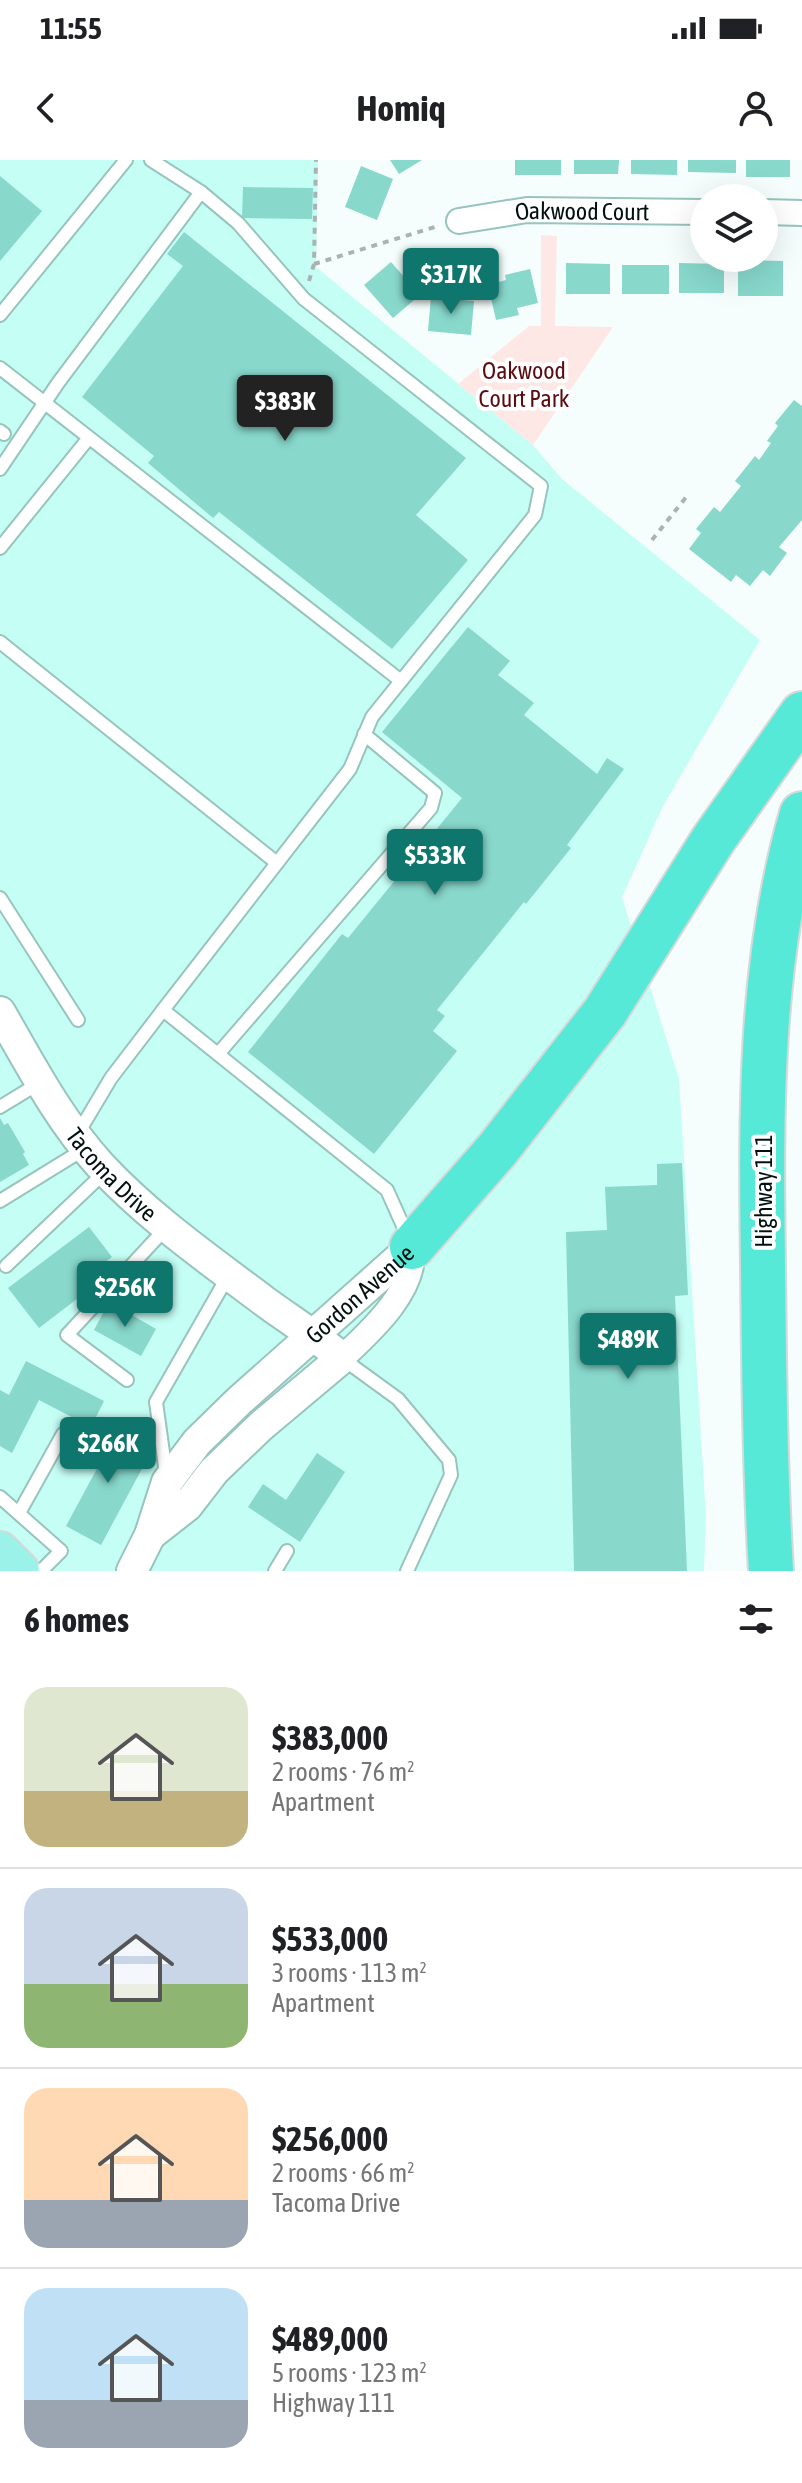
<!DOCTYPE html>
<meta charset="utf-8">
<style>
:root{--surface:#fff;--page:#f6f6f6;--text:#202124;--muted:#757577;--line:#e0e0e0;--accent:#0f766e}
body{margin:0;font-family:"Asap Condensed",sans-serif;background:var(--page);color:var(--text);height:100vh;display:flex;flex-direction:column;font-size:30px;white-space:nowrap}
*{box-sizing:border-box;margin:0}
p{font-size:26px;color:var(--muted)}
.icon{flex:none;width:44px;height:44px;fill:none;stroke:currentColor;stroke-width:2;stroke-linecap:round;stroke-linejoin:round}
.map{position:relative;height:1411px;overflow:hidden}
.drawer{display:flex;flex-direction:column;background:var(--surface);flex:1}
.drawer>*{flex:none}
.controls{position:absolute;left:690px;top:24px;display:grid;gap:16px}
.controls a{display:grid;place-items:center;width:88px;height:88px;border-radius:50%;background:var(--surface);box-shadow:0 8px 32px #0002;font-size:40px}
.price{position:absolute;translate:-50% -68px;padding:0 18px;border-radius:8px;background:var(--accent);color:#fff;font-size:26px;line-height:52px;filter:drop-shadow(0 2px 4px #0008)}
.price::after{content:'';position:absolute;left:50%;top:48px;width:24px;height:18px;margin-left:-12px;background:inherit;clip-path:polygon(0 0,100% 0,50% 100%)}
.price.active{background:#222;color:#fff}
ul{padding:0;list-style:none}
li{display:flex;align-items:center;gap:24px;height:200px;padding:0 24px}
li+li{border-top:2px solid var(--line)}
li span{display:grid;place-items:center;flex:none;width:224px;height:160px;border-radius:24px;color:#555}
li>.icon{margin-inline-start:auto}
span .icon{width:96px;height:96px;fill:#fffc;stroke-width:1}
li b{font-size:34px}
h2{display:flex;justify-content:space-between;align-items:center;height:96px;padding:0 24px;font-size:34px}
.status{display:flex;justify-content:space-between;align-items:center;height:56px;padding:0 40px;background:var(--surface);direction:ltr}
.status svg{height:22px;fill:currentColor}
header{display:flex;justify-content:space-between;align-items:center;height:104px;padding:0 24px;background:var(--surface);font-size:36px;font-weight:700}
.map>svg:first-child{display:block}
.built{fill:#c5fef5}
.green{fill:#fee8e6}
.building{fill:#88d8cc}
.lines{fill:none;stroke-linecap:round;stroke-linejoin:round}
.service-casing{stroke:#97c4bd;stroke-width:16}
.minor-casing{stroke:#97c4bd;stroke-width:28}
.tertiary-casing{stroke:#97c4bd;stroke-width:34}
.primary-casing{stroke:#d7d9d9;stroke-width:42}
.motorway-casing{stroke:#d7d9d9;stroke-width:48}
.path{stroke:#a9b4b2;stroke-width:4;stroke-dasharray:6 6;stroke-linecap:butt}
.service{stroke:#fff;stroke-width:12}
.minor{stroke:#fff;stroke-width:24}
.tertiary{stroke:#fff;stroke-width:30}
.primary{stroke:#9af2e8;stroke-width:38}
.motorway{stroke:#56e9d8;stroke-width:44}
.labels{text-anchor:middle;dominant-baseline:central;stroke-width:8;stroke-linejoin:round;paint-order:stroke}
.street-label{font-size:24px;fill:#02110f;stroke:#fff}
.park-label{font-size:24px;fill:#5b0c10;stroke:#fff}
</style>
<div class="status"><b>11:55</b><svg viewBox="0 0 49 12"><path d="M0 12V9h3v3zM5 12V6h3v6zM10 12V3h3v9zM15 12V0h3v12zM26 1h20v11H26zM47 4h2v5h-2z"/></svg></div>
<header><svg class="icon" aria-label="back" viewBox="0 0 24 24"><path d="M15 5l-7 7 7 7"/></svg>Homiq<svg class="icon" aria-label="person" viewBox="0 0 24 24"><circle cx="12" cy="8" r="4"/><path d="M4 21q1-7 8-7t8 7"/></svg></header>
<div class="map">
<svg width="802" height="1411" viewBox="0 0 802 1411">
<rect width="100%" height="100%" fill="#f5fefc"/>
<path class="built" d="M0,0H318L316,107L533,285L562,319L760,480L663,646L622,737L679,919L706,1357L704,1411H0Z"/>
<path class="green" d="M541,75L557,76L555,166L613,167L533,285L458,224L529,166H541Z"/>
<g class="building">
<path d="M390,0H422L399,14Z"/>
<rect x="515" y="0" width="46" height="15"/>
<path d="M574,0H619L618,14H574Z"/>
<path d="M631,0H677V15L631,14Z"/>
<path d="M688,0H736V13L688,12Z"/>
<rect x="746" y="0" width="44" height="17"/>
<path d="M361,6L393,19L377,60L345,47Z"/>
<path d="M0,16L42,51L0,101Z"/>
<path d="M243,27L313,28L312,59L242,58Z"/>
<path d="M184,72L466,298L416,355L468,400L392,489L219,352L213,358L148,303L154,296L82,237L183,106L167,94Z"/>
<path d="M738,100L783,101V136H738Z"/>
<path d="M391,102L420,135L393,158L364,125Z"/>
<path d="M566,103L610,104V134H566Z"/>
<path d="M679,103L724,104V133H679Z"/>
<rect x="622" y="105" width="47" height="29"/>
<path d="M530,109L538,143L517,148L519,155L496,160L488,125L506,120L505,115Z"/>
<path d="M431,137L474,141L471,175L428,171Z"/>
<path d="M794,240L802,246V360L779,387L787,393L770,416L763,410L750,426L736,415L731,422L689,389L701,373L696,369L714,347L720,352L741,326L735,321L755,296L759,300L771,283L767,281L778,266L775,263Z"/>
<path d="M468,467L510,501L498,515L534,543L524,555L597,614L607,598L624,609L567,685L571,688L526,744L524,742L437,850L445,856L433,871L457,891L374,994L248,892L342,774L348,778L462,638L382,572Z"/>
<path d="M0,958L4,965L8,963L25,992L23,994L29,1005L0,1022Z"/>
<path d="M682,1003L688,1135L675,1136L687,1411H574L566,1072L607,1070L605,1027L657,1025V1004Z"/>
<path d="M89,1067L112,1097L100,1106L99,1122L39,1168L8,1128Z"/>
<path d="M109,1142L156,1169L141,1196L94,1170Z"/>
<path d="M26,1201L104,1241L91,1267L39,1240L12,1293L0,1286V1230L9,1235Z"/>
<path d="M105,1267L151,1292L101,1385L66,1366L99,1305L88,1299Z"/>
<path d="M317,1293L345,1312L300,1382L248,1347L263,1324L286,1340Z"/>
</g>
<g class="lines">
<g class="service-casing">
<g id="service">
<path d="M151,0L201,32"/>
<path d="M0,155L126,0"/>
<path d="M0,208L401,521L372,557L350,609L163,850L387,1030L408,1077"/>
<path d="M0,271L4,274"/>
<path d="M0,309L58,223L201,32L238,63L304,139L541,326L535,355L401,521"/>
<path d="M0,388L88,279"/>
<path d="M0,482L277,703"/>
<path d="M0,738L78,860"/>
<path d="M218,894L431,648L435,633L364,574"/>
<path d="M0,947L41,922"/>
<path d="M77,975L111,918L163,850"/>
<path d="M0,1041L86,988"/>
<path d="M6,1106L106,1011"/>
<path d="M343,1199L398,1239L449,1300L451,1315L407,1411"/>
<path d="M127,1220L67,1175L166,1068"/>
<path d="M166,1314L156,1242L228,1116"/>
<path d="M0,1337L61,1391L41,1411"/>
<path d="M19,1353L63,1274"/>
<path d="M275,1411L287,1391"/>
</g>
</g>
<g class="minor-casing">
<g id="minor">
<path d="M764,52L802,53"/>
<path id="s1" d="M459,61L527,50L704,52"/>
<path d="M342,1198C371,1171 417,1130 412,1087"/>
</g>
</g>
<g class="tertiary-casing">
<g id="tertiary">
<path id="s2" d="M0,852C30,904 59,960 100,1005C147,1056 208,1099 264,1141C290,1160 317,1177 342,1198L261,1266L214,1311L187,1346L150,1375"/>
<path id="s3" d="M132,1411L150,1375L167,1322L197,1282L239,1241L412,1087"/>
</g>
</g>
<g class="primary-casing">
<path id="primary" d="M0,1391L20,1411"/>
</g>
<g class="motorway-casing">
<g id="motorway">
<path d="M412,1087L497,990L605,852L713,680L802,554"/>
<path d="M771,1411C765,1310 764,1208 763,1107C761,955 759,802 802,654"/>
</g>
</g>
<g class="path">
<path d="M314,104L438,66"/>
<path d="M309,121L314,104L316,0"/>
<path d="M652,380L687,336"/>
</g>
<use href="#service" class="service"/>
<use href="#minor" class="minor"/>
<use href="#tertiary" class="tertiary"/>
<use href="#primary" class="primary"/>
<use href="#motorway" class="motorway"/>
</g>
<g class="labels">
<g class="street-label">
<text stroke="none"><textPath href="#s1" startOffset="124">Oakwood Court</textPath></text>
<text stroke="none"><textPath href="#s2" startOffset="198">Tacoma Drive</textPath></text>
<text transform="translate(763 1031) rotate(-90)">Highway 111</text>
<text stroke="none"><textPath href="#s3" startOffset="366">Gordon Avenue</textPath></text>
</g>
<g class="park-label">
<text x="524" y="210">Oakwood<tspan x="524" dy="28">Court Park</tspan></text>
</g>
</g>
</svg>
<div class="controls">
<a><svg class="icon" aria-label="layers" viewBox="0 0 24 24"><path d="M12 4l9 5-9 5-9-5zM3 14l9 5 9-5"/></svg></a>
</div>
<b class="price" style="left:451px;top:156px">$317K</b>
<b class="price active" style="left:285px;top:283px">$383K</b>
<b class="price" style="left:435px;top:737px">$533K</b>
<b class="price" style="left:125px;top:1169px">$256K</b>
<b class="price" style="left:628px;top:1221px">$489K</b>
<b class="price" style="left:108px;top:1325px">$266K</b>
</div>
<section class="drawer">
<h2>6 homes<svg class="icon" aria-label="filters" viewBox="0 0 24 24"><path d="M4 7h16M4 17h16"/><circle cx="9" cy="7" r="2"/><circle cx="15" cy="17" r="2"/></svg></h2>
<ul>
<li><span style="background:linear-gradient(#dfe7d0 65%,#c2b280 0)"><svg class="icon" aria-label="home" viewBox="0 0 24 24"><path d="M3 11l9-7 9 7M6 9v11h12V9"/></svg></span><div><b>$383,000</b><p>2 rooms · 76 m²</p><p>Apartment</p></div></li>
<li><span style="background:linear-gradient(#c9d6e8 60%,#8fb573 0)"><svg class="icon" aria-label="home" viewBox="0 0 24 24"><path d="M3 11l9-7 9 7M6 9v11h12V9"/></svg></span><div><b>$533,000</b><p>3 rooms · 113 m²</p><p>Apartment</p></div></li>
<li><span style="background:linear-gradient(#ffd9b3 70%,#9aa5b1 0)"><svg class="icon" aria-label="home" viewBox="0 0 24 24"><path d="M3 11l9-7 9 7M6 9v11h12V9"/></svg></span><div><b>$256,000</b><p>2 rooms · 66 m²</p><p>Tacoma Drive</p></div></li>
<li><span style="background:linear-gradient(#bfe0f5 70%,#9aa5b1 0)"><svg class="icon" aria-label="home" viewBox="0 0 24 24"><path d="M3 11l9-7 9 7M6 9v11h12V9"/></svg></span><div><b>$489,000</b><p>5 rooms · 123 m²</p><p>Highway 111</p></div></li>
</ul>
</section>
